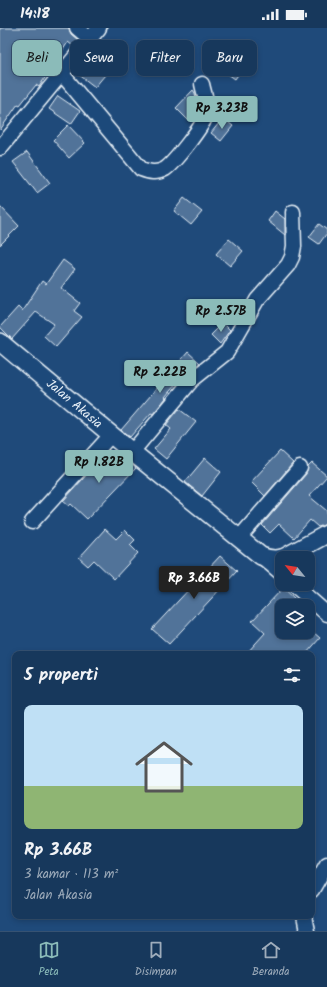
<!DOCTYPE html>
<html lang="id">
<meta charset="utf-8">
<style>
:root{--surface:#17385c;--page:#244365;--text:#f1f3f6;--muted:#9eacbb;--line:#365272;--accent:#8bbbb9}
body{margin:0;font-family:Kalam,sans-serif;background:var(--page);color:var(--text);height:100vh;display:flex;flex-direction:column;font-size:15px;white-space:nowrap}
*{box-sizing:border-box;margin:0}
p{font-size:13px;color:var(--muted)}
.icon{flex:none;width:22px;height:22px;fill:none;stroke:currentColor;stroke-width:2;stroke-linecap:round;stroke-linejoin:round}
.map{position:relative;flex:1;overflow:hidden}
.details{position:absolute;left:12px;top:623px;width:303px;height:268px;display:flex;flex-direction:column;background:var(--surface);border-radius:8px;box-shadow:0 2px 6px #0003,0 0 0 1px var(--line)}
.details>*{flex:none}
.hud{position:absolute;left:12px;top:12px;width:303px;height:36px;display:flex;gap:8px}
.needle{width:26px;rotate:300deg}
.fabs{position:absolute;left:275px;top:523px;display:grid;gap:8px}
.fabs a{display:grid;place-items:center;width:40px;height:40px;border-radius:8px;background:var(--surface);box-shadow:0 2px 6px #0003,0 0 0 1px var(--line);font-size:20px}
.price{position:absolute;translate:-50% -34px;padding:0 9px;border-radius:4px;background:var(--accent);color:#111;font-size:13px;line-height:26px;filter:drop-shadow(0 1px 2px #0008)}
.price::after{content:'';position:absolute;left:50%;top:24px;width:12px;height:9px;margin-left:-6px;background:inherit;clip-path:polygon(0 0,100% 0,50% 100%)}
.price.current{background:#222;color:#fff}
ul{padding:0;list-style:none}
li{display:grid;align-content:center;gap:8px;height:212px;padding:0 12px}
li+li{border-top:1px solid var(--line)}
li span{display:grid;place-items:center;height:124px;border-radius:8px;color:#555}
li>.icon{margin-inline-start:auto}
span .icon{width:72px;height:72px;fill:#fffc;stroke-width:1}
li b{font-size:17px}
h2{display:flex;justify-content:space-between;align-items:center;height:48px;padding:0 12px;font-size:17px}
.tag{padding:0 14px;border-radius:8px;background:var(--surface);box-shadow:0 2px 6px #0003,0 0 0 1px var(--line);font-size:14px;line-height:36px}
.tag.current{background:var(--accent);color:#111}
.status{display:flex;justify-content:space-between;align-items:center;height:28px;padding:0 20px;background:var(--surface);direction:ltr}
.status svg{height:11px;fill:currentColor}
.tab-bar{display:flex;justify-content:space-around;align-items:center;height:56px;border-top:1px solid var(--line);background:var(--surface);font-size:11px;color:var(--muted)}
.tab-bar a{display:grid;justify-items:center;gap:2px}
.tab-bar .current{color:var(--accent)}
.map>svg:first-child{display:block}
.building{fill:#517399;stroke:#e8f1f8}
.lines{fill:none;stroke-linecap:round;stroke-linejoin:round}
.minor-casing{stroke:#e8f1f8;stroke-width:17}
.tertiary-casing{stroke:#e8f1f8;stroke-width:20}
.minor{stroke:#1f4a7a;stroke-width:14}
.tertiary{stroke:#1f4a7a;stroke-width:17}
.labels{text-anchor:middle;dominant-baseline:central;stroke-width:3;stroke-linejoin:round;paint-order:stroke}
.street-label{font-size:13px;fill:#e8f1f8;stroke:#1f4a7a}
</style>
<div class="status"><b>14:18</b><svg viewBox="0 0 49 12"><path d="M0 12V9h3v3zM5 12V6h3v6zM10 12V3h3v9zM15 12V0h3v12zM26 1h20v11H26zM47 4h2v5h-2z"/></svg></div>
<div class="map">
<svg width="327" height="903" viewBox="0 0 327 903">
<rect width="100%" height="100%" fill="#1f4a7a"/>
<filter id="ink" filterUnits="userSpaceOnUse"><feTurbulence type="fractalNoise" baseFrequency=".025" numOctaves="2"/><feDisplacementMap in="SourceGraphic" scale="8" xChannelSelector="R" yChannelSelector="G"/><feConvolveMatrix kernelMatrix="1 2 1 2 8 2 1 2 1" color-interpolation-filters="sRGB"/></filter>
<g filter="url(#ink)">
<g class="building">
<path d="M0,0H69L71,6L78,12L73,18L68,14L39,59L36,57L20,77L18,76L0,102Z"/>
<path d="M225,22L245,37L235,51L215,37Z"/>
<path d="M89,33L105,47L95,59L78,46Z"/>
<path d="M193,62L195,65L198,81L188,92L176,80Z"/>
<path d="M58,68L80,83L71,96L49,81Z"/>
<path d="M223,90L233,98L221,113L211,105Z"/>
<path d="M68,97L85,115L69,130L53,112Z"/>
<path d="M27,124L50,155L37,165L13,134Z"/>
<path d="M184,170L202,184L191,197L174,183Z"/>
<path d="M0,178L19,198L0,217Z"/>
<path d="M275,183L285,191V207L268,193Z"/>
<path d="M319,196L327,202V205L319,216L309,209Z"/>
<path d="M229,211L243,223L230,238L216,226Z"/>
<path d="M63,232L75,241L61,260L80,275L74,283L82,289L56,319L44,308L54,296L36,284L12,311L0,299L18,279L22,283L42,253L46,256Z"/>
<path d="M223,295L230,302L220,316L211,307Z"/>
<path d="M188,324L200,335L188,344L187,343L165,369L166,370L153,386L151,385L130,409L121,402Z"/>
<path d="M179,381L196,394L166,431L154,421L171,401L166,397Z"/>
<path d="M109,422L118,431L121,428L136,440L87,491L71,476L69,478L63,473Z"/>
<path d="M280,423L293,435L265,468L251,454Z"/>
<path d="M205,430L221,444L202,468L185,454Z"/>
<path d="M312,435L327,448L309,468L327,483V496L318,499L310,492L294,510L279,496L270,505L262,497L306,446L308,439Z"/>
<path d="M105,501L116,511L125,502L135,512L130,517L138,525L114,551L94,532L88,538L79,530Z"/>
<path d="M220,528L237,543L169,616L152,601Z"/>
<path d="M283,560L294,570L287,578H282V604H313L320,610L306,626H246L265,605L252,593Z"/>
</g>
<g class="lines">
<g class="minor-casing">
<g id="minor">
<path d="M77,0L90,11"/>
<path d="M62,46L141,141C149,144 156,146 165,141C173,136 204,97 206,87C209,77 204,66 202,56"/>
<path d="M0,120L99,0"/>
<path d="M132,424L192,352L227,324L257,272L288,237L292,229L294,218L293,184"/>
<path d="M32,494L111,407"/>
<path d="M239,510L300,440"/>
<path d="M261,528L282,546"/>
<path d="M293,556L327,586"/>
<path d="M312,862L327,836"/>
<path d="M304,888L307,903"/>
</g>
</g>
<g class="tertiary-casing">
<g id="tertiary">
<path d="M0,314L132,424L261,528C268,531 274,532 282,530"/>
<path d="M283,530L327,506"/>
</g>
</g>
<use href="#minor" class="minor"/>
<use href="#tertiary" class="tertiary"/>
</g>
</g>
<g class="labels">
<g class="street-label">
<text transform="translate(74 376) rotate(40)">Jalan Akasia</text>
</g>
</g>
</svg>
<div class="fabs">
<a><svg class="needle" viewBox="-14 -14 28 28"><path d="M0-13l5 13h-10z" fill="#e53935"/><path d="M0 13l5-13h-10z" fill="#9eacbb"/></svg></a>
<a><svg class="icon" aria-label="layers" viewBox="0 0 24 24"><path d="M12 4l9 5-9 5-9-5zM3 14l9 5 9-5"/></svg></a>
</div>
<b class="price" style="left:222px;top:102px">Rp 3.23B</b>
<b class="price" style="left:221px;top:305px">Rp 2.57B</b>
<b class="price" style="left:160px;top:366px">Rp 2.22B</b>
<b class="price" style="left:99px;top:456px">Rp 1.82B</b>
<b class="price current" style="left:194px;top:572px">Rp 3.66B</b>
<div class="hud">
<a class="tag current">Beli</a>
<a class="tag">Sewa</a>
<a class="tag">Filter</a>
<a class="tag">Baru</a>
</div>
<section class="details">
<h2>5 properti<svg class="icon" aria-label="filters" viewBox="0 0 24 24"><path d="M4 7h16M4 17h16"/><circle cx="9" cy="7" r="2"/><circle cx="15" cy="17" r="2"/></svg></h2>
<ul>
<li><span style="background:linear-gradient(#bfe0f5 65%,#8fb573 0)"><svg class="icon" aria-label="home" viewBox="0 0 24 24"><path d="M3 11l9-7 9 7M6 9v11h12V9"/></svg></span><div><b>Rp 3.66B</b><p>3 kamar · 113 m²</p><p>Jalan Akasia</p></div></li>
</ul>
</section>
</div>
<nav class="tab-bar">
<a class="current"><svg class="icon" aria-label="map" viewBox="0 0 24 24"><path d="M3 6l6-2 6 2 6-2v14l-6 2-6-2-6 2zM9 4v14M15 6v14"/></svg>Peta</a>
<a><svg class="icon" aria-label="saved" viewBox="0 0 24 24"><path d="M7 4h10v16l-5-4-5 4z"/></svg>Disimpan</a>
<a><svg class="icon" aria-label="home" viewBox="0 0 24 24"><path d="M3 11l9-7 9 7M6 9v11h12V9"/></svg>Beranda</a>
</nav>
